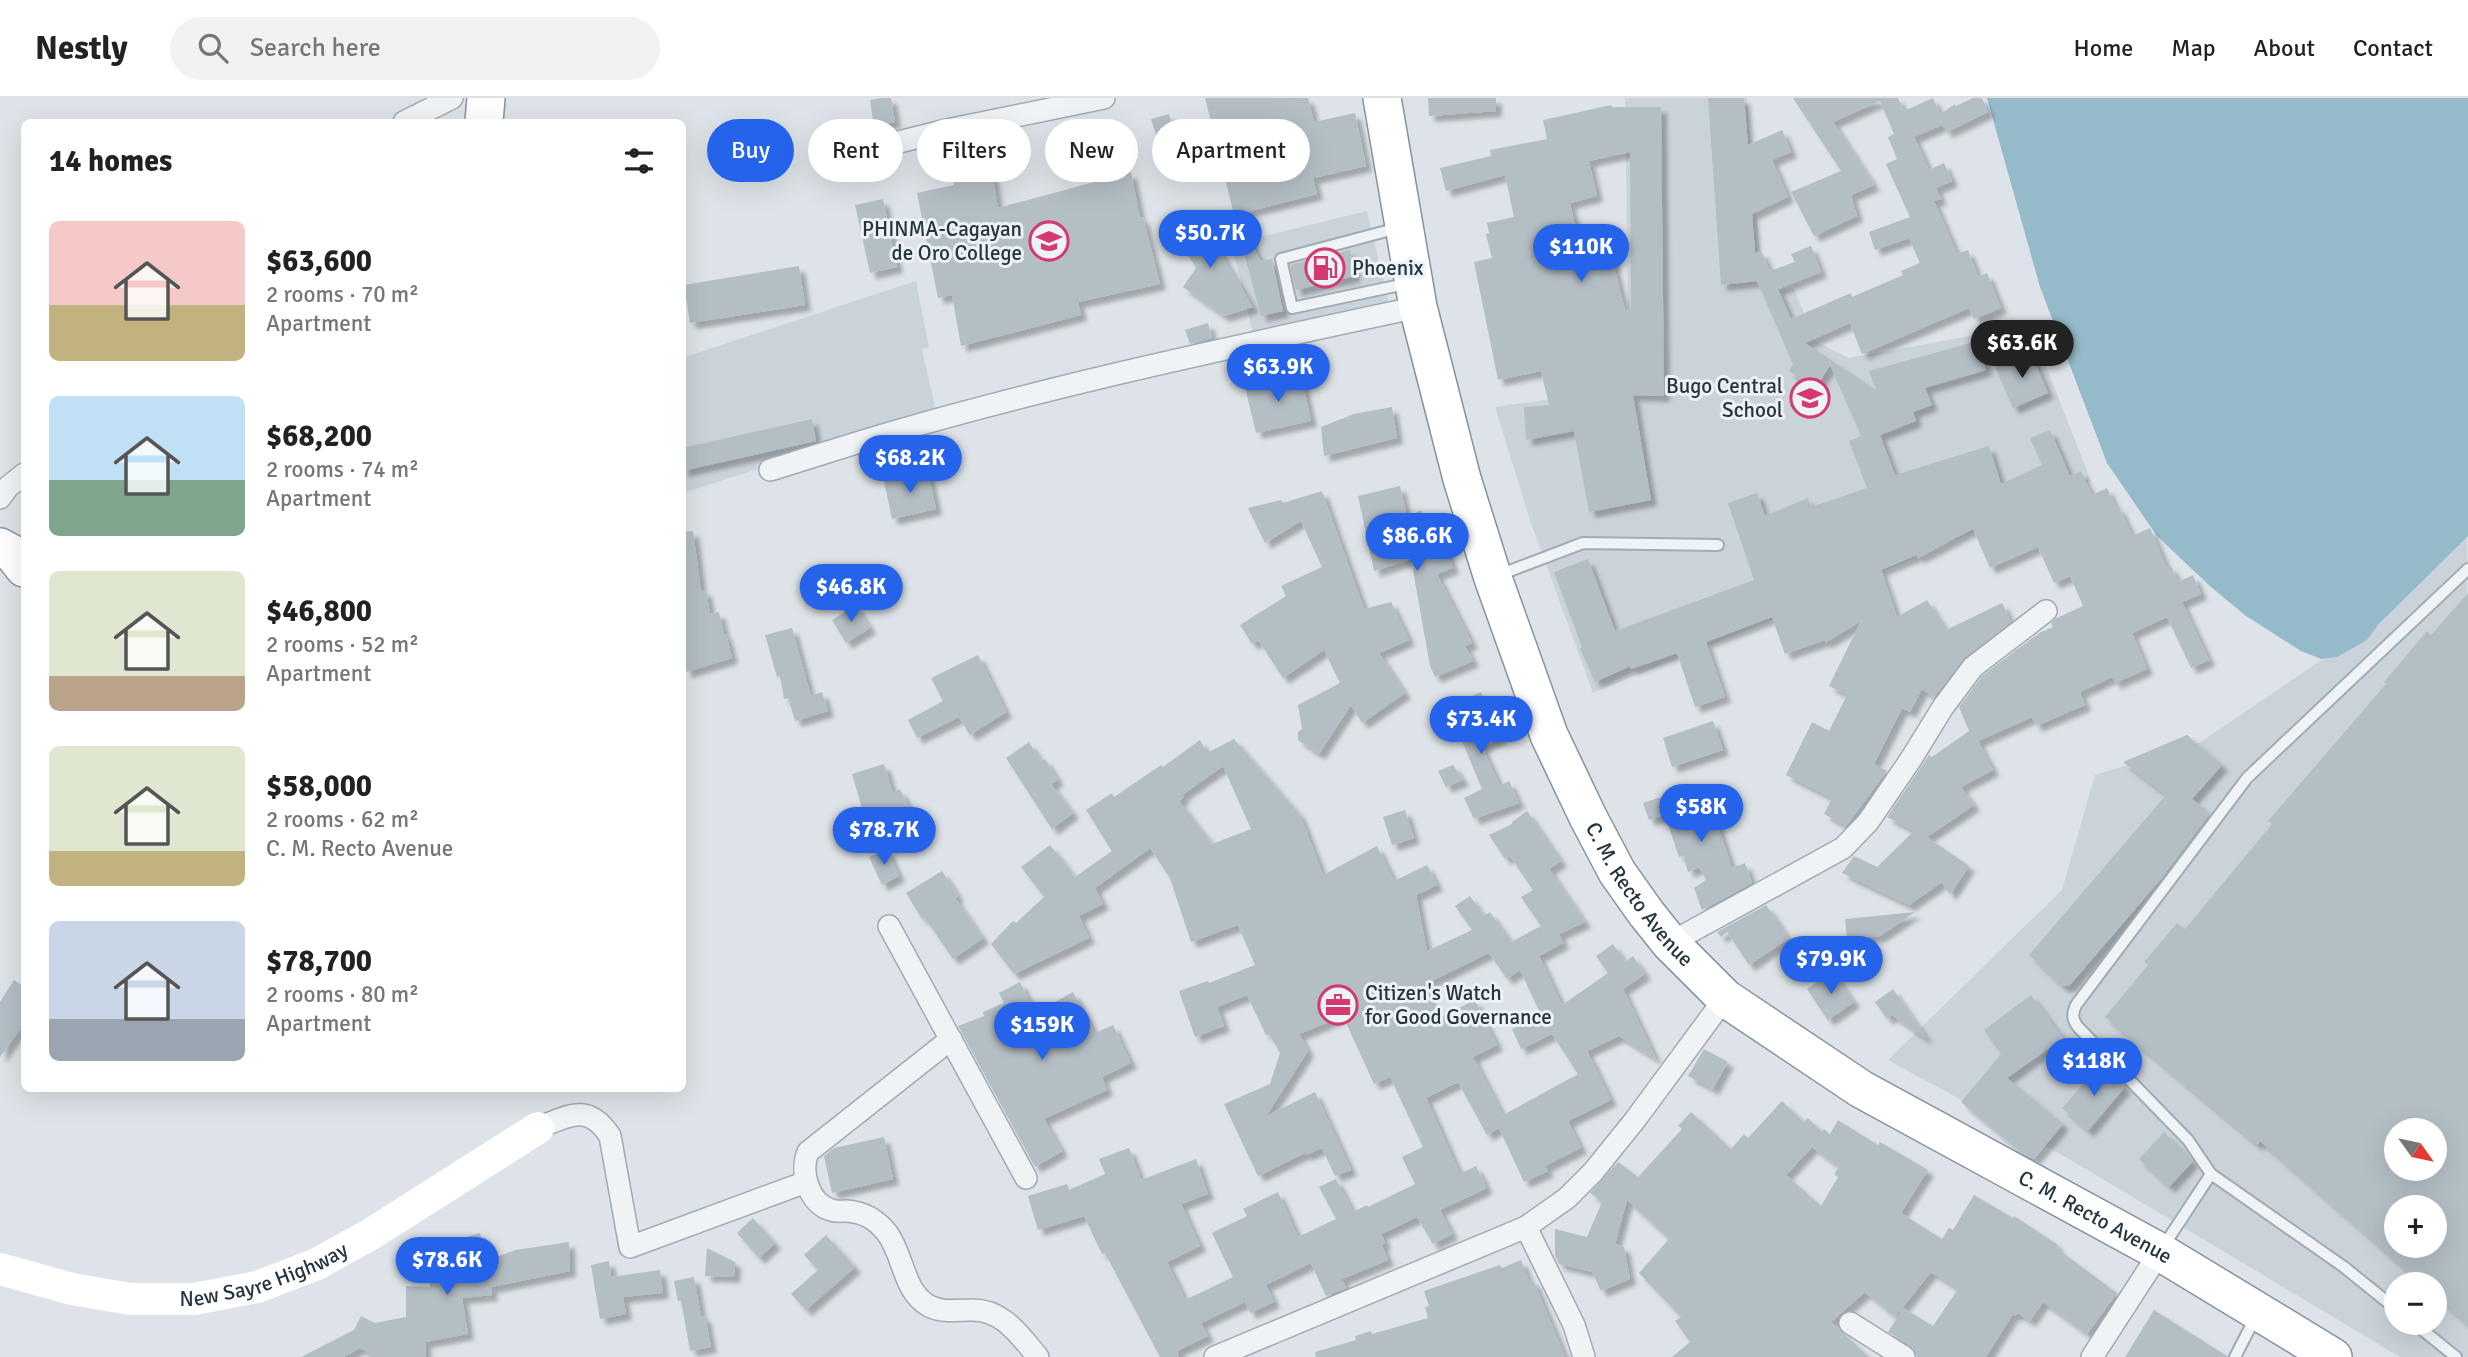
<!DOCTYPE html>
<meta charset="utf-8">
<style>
:root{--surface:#fff;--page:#f2f2f2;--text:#222;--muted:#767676;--line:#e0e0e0;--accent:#2563eb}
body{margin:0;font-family:Signika,sans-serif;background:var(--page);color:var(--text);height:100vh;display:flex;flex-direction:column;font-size:26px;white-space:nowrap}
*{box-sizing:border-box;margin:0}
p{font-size:23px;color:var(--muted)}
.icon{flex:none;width:38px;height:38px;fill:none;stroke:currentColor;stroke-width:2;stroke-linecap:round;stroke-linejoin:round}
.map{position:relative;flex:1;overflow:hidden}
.side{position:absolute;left:21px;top:21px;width:665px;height:973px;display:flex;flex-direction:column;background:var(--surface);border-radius:10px;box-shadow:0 7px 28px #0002}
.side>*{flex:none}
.hud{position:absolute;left:707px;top:21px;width:665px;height:63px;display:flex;gap:14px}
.needle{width:46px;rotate:123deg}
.tools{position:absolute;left:2384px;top:1020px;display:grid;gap:14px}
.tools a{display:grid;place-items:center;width:63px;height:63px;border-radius:50%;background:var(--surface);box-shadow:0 7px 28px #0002;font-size:35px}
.price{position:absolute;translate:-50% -60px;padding:0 16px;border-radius:24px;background:var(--accent);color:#fff;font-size:23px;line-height:46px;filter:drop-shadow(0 2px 4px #0008)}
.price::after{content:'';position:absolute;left:50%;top:42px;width:21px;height:16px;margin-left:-10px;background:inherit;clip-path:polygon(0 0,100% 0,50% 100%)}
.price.active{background:#222;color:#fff}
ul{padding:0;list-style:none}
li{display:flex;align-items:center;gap:21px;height:175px;padding:0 28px}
li span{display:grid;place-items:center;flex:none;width:196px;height:140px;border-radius:10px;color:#555}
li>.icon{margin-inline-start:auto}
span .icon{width:84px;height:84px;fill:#fffc;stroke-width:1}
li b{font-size:30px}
h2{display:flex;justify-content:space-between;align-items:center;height:84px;padding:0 28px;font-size:30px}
.chip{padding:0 24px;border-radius:32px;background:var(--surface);box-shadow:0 7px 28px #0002;font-size:24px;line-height:63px}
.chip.active{background:var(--accent);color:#fff}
header{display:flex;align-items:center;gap:42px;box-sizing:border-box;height:98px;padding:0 35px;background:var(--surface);border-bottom:2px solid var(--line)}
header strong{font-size:33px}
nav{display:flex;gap:38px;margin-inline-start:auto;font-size:24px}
.search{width:490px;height:63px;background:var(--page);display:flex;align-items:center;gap:18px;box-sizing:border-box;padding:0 24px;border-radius:38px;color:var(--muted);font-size:26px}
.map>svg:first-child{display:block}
.built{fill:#cbd3da;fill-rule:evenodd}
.water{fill:#95baca}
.building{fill:#b4bec5;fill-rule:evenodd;filter:url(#shadow)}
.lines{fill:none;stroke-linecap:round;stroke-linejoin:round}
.service-casing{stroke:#a2abb2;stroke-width:14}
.minor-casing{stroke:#a2abb2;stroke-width:24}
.trunk-casing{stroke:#83949f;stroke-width:40}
.service{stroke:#f0f3f6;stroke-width:10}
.minor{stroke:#f0f3f6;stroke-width:21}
.secondary{stroke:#fff;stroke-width:32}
.trunk{stroke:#fff;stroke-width:37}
.labels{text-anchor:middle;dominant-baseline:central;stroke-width:6;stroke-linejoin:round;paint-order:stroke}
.poi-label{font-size:21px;fill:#25343f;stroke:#ecf2f5;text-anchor:end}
.street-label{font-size:21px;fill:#25343f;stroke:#ecf2f5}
</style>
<header>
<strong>Nestly</strong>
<div class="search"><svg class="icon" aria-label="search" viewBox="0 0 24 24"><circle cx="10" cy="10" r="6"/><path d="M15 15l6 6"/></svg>Search here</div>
<nav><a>Home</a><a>Map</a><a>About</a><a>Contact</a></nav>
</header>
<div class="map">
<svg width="2468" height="1259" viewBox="0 0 2468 1259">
<defs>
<filter id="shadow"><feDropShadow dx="6" dy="6" stdDeviation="2" flood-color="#0004"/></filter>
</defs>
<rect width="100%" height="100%" fill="#dde3e8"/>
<g class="built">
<path d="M1625,0H1747L1763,192L1794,191L1815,243L1849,260L2030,227L2091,383L1769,523L1593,595L1531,425L1495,309L1629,290Z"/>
<path d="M1367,113L1388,203L1253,236L1232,146Z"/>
<path d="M916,183L929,250L922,251L936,314L683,395L682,260Z"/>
<path d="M2467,437L2468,1259H2400L2069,1061L1888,962L2062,792L2095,677L2199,645L2351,542L2379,527ZM2396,1032H2434V1071H2396ZM2396,1110H2434V1148H2396ZM2396,1186H2434V1225H2396Z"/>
</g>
<path class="water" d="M1987,0H2468V438L2378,527L2367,542L2337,559L2321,561L2301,553L2246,518L2211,489L2157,438L2107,365L2040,189Z"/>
<g class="building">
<path d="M881,0H891L895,24L874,28L870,2Z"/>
<path d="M1205,0H1308L1314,24L1355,15L1366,68L1313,80L1317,96L1234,117Z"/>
<path d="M1428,0H1496V13L1429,18Z"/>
<path d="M1708,0H1744L1748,47L1782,32L1791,54L1772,62L1788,99L1752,116L1755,155L1761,153L1770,173L1795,164L1791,156L1811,148L1821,174L1778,191L1791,221L1851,195L1852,199L1903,177L1901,173L1920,165L1909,140L1875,152L1869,134L1910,119L1886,66L1897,61L1888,39L1894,36L1880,3L1833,24L1874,87L1851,97L1857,118L1814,138L1791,94L1841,73L1793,0H1898L1904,13L1933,0L1940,16L1955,6L1956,8L1973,0H1982L1988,14L1947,34L1942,27L1914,39L1929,72L1944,65L1952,83L1936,90L1941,101L1934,103L1957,156L1968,152L1978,179L1987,175L2001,210L1974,221L1969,210L1862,256L1850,225L1805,245L1876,292L1869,273L1978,243L1986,272L1925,290L1932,307L1913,314L1916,323L1880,337L1895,377L1989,348L2001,386L2042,367L2030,340L2050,332L2070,378L2081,373L2092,397L2107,390L2116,410L2119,409L2132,438L2150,430L2167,470L2171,468L2178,484L2193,477L2201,496L2182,504L2209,562L2191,570L2167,519L2132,535L2147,571L2115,585L2112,579L2080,594L2085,607L2036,628L2032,619L1978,643L1993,672L1961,689L1974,707L1927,739L1969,768L1950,797L1942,784L1909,807L1842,775L1854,758L1877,769L1914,733L1887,719L1929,657L1932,659L1969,633L1959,609L1982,578L2039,535L2053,529L2051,525L2057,520L2083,508L2070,478L2054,485L2038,449L1990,470L1973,431L1918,460L1917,457L1881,472L1897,519L1927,502L1946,532L2002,505L2011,524L1965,559L1934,599L1922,591L1910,614L1902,610L1874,666L1887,673L1846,728L1824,716L1832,700L1786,677L1812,624L1829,633L1847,597L1829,588L1861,523L1825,545V542L1785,556L1772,519L1706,544L1725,599L1695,609L1677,555L1631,571L1630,568L1595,584L1580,550L1582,549L1554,474L1588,461L1615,533L1754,482L1728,405L1757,395L1765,418L1808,400L1811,409L1867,390L1849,343L1861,338L1830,267L1815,291L1789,273L1793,266L1757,183L1721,187Z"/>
<path d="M1611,7L1612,9H1661L1664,298L1633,297L1651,402L1589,414L1574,333L1526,342L1524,309L1549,307L1541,273L1498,282L1474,164L1492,160L1486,136L1489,135L1487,125L1514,119L1505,77L1446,93L1440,70L1491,58L1490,52L1547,41L1543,22ZM1630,54L1631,211L1625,212L1606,137L1578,143L1570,105L1597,98L1589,63Z"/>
<path d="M1169,16L1174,34L1157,40L1151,21Z"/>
<path d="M987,43L998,110L1131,74L1140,120L1143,119L1160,186L1078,204L1081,217L961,248L952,197L938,200L917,95L954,87L946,54Z"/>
<path d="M883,101L897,169L870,175L855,107Z"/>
<path d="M1198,116L1253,209L1224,218L1183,189L1196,170L1173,131Z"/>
<path d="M1244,131L1261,163L1272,161L1283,213L1261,218L1238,133Z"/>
<path d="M1350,152L1355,178L1296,192L1290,167Z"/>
<path d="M799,168L805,207L690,225L684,187Z"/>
<path d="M1208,225L1212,240L1190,246L1185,232Z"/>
<path d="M2030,253L2048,295L2013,310L1995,269Z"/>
<path d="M1301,277L1311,323L1256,335L1245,289Z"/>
<path d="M1392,309L1397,340L1324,358L1321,329L1354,316Z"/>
<path d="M812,321L816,343L682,373V350Z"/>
<path d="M928,374L936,411L892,421L884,383Z"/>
<path d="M1400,388L1407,419L1421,412L1440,453L1446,451L1453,470L1437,476L1472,545L1465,548L1473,563L1435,579L1430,568L1411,461L1374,473L1358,398Z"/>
<path d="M1322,393L1364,511L1391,504L1409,542L1379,555L1405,595L1362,625L1351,607L1319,656L1298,642V634L1302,631L1298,607L1340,585L1324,552L1283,580L1258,542L1252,546L1240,527L1286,498L1281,488L1322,469L1301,423L1265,445L1248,410L1281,402L1283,405Z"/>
<path d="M693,433L701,493L706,492L710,516L719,514L724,536H726L732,560L686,574L682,559V434Z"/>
<path d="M2468,495V1227L2434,1197V1186H2422L2260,1043L2257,1047L2105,919L2148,867L2144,864L2177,825L2185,831L2272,726L2268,723L2386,586L2384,584L2427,533L2431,537ZM2396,1032H2434V1071H2396ZM2396,1110H2434V1148H2396Z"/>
<path d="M856,507L870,530L846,545L832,522Z"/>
<path d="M792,530L811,598L822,594L828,613L795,623L788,600L784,601L780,578L777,579L765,537Z"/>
<path d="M978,557L1006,614L970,637L959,619L917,640L908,622L943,603L931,580Z"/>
<path d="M1481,594L1501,640L1482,649L1500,688L1509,683L1519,705L1474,721L1464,700L1482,691L1448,609Z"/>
<path d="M1713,623L1723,652L1672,669L1663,640Z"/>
<path d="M2187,637L2222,667L2192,701L2210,716L2161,781L2069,888H2062L2029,857L2166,697L2123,664Z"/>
<path d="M1234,641L1300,717L1323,777L1377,748L1394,783L1427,767L1437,787L1416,797L1427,853L1472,832L1455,808L1470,798L1484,818L1490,814L1511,844L1541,828L1521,799L1533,792L1510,758L1505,761L1489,737L1512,726V724L1527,713L1561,763L1549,771L1585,824L1559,836L1563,845L1539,858L1562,907L1608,875L1596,858L1613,846L1625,864L1633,858L1645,876L1623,891L1656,961L1619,938L1587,953L1611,1002L1568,1023L1581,1050L1545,1068L1548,1073L1524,1084L1499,1030L1487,1037L1458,984L1426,1000L1460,1076L1476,1068L1486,1088L1485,1091L1440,1112L1452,1136L1433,1146L1417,1119L1381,1136L1385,1145L1382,1147L1388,1162L1342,1181L1346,1190L1326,1198L1311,1165L1266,1187L1274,1204L1250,1215L1245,1204L1201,1225L1208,1238L1177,1253L1179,1259H1160L1105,1155L1102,1156L1084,1118L1038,1132L1028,1098L1067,1086L1069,1092L1105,1076L1099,1061L1129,1050L1141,1082L1196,1061L1208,1096L1181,1106L1200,1148L1167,1164L1185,1202L1233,1179L1212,1135L1247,1118L1243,1111L1278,1094L1298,1139L1336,1121L1319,1089L1336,1081L1353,1114L1367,1107L1368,1109L1415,1086L1402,1059L1423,1049L1390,979L1374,986L1343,918L1299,936L1308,953L1266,1018L1315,994L1351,1072L1335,1078L1322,1050L1306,1057L1305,1055L1258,1078L1224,1006L1270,986L1280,955L1269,936L1266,937L1247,897L1217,909L1224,928L1195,939L1179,893L1208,883L1209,885L1255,867L1238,827L1191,844L1170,780L1150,750L1095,790L1103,806L1079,818L1089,840L1014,876L991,846L1013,823L1016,825L1044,799L1021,769L1050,747L1075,779L1112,753L1086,712L1112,695L1114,699L1161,667L1163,669L1200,642L1207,655ZM1223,668L1251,731L1212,746L1179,703L1184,699L1182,697ZM1489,855L1507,881L1520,872L1541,917L1512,931L1521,951L1552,936L1578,976L1503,1017L1473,959L1497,947L1475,902L1439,920L1423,887Z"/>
<path d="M1029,644L1041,663L1045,661L1058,682L1051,686L1073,715L1052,731L1006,660Z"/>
<path d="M884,666L893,695L900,691L917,726L871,749L854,714L862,710L852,676Z"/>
<path d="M1453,667L1463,682L1446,689L1438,673Z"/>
<path d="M1685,691L1691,709L1710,692L1724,708L1714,717L1732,770L1745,765L1752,785L1702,812L1694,790L1706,782L1699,769L1688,774L1683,757L1679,759L1665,717L1649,722L1643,705Z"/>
<path d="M1405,712L1414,740L1392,747L1383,719Z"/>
<path d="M887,751L899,778L882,787L869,759Z"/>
<path d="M942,773L958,798L955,800L983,840L953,861L924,819L922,821L906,795Z"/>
<path d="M1766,807L1789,840L1749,867L1727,834L1721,839L1717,834Z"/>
<path d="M1915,814L1880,838L1847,841L1845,821Z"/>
<path d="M1833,873L1854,904L1828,922L1807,891Z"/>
<path d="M14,882L24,889V926L0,959V904Z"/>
<path d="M1020,884L1035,915L1073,894L1095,935L1113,927L1131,965L1102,979L1107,992L1044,1021L1062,1053L1035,1069L958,928L984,918L983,914L1004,905L999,895Z"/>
<path d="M1893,891L1926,939L1925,940L1892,917L1887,921L1875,904Z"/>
<path d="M2031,897L2063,940L2007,980L2063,1026L2034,1061L2020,1054L1961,1004L2001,956L1984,932Z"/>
<path d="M1704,951L1728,964L1713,991L1688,978Z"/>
<path d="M2101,966L2125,989L2088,1033L2062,1010Z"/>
<path d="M1782,1003L1804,1024L1808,1020L1822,1034L1824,1031L1830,1036L1838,1022L1878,1047L1880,1044L1928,1072L1901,1115L1942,1141L1949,1130L1953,1132L1974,1097L2013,1120L2014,1118L2058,1147L2056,1150L2117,1195L2087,1236L2043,1204L2030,1223L2018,1215L2015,1218L2013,1216L1986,1259H1917L1912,1248L1888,1234L1903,1210L1933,1228L1958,1191L1931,1174L1895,1219L1865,1194L1831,1224L1869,1259H1672L1690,1244L1675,1223L1681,1219L1639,1175L1669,1141L1627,1102L1615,1146L1624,1149L1630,1181L1601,1193L1592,1174L1559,1166L1555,1158V1131L1587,1139L1602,1104L1590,1095L1618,1064L1638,1079L1682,1031L1678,1028L1691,1014L1731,1051L1744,1036L1748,1040ZM1812,1049L1839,1069L1834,1076L1838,1079L1821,1108L1786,1077Z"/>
<path d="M2164,1034L2193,1063L2169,1089L2139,1061Z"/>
<path d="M884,1039L893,1081L832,1095L824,1058L834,1050Z"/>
<path d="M753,1120L775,1145L759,1160L737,1135Z"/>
<path d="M480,1135L486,1162L516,1152L569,1144L570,1173L491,1189L492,1197L462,1200L468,1236L425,1244L426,1259H377L360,1250L343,1259H301L354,1232L361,1218L375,1225L406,1219V1188L430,1189L428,1177L430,1176L424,1151Z"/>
<path d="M826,1137L855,1169L806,1212L791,1196L818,1172L804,1157Z"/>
<path d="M707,1150L735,1164L734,1179L705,1178Z"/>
<path d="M1521,1162L1529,1183L1533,1182L1565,1259H1316L1315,1254L1356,1242L1355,1238L1371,1233L1372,1236L1428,1220L1425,1209L1429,1208L1424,1193L1500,1167L1502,1170Z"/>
<path d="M609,1163L611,1179L660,1172L663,1195L623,1199L626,1216L600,1221L591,1167Z"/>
<path d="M694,1179L701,1218H705L711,1249L690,1253L681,1202L678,1203L674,1183Z"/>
<path d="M2154,1212L2227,1258V1259H2125Z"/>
</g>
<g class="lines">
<g class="service-casing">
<g id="service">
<path d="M1398,130L1281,161L1292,210L1410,185"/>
<path d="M1499,477L1583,445L1718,447"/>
<path d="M2211,1076L2188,1042L2078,929C2072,921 2072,916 2076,907L2247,680L2468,471"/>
<path d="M2163,1149L2211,1076L2344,1169L2396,1211"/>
<path d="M2414,1225L2456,1259"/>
<path d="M2235,1259L2256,1218"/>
</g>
</g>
<g class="minor-casing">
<g id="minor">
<path d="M404,24L452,0"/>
<path d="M879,49L947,32L1104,0"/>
<path d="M770,372C816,358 861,343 907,330C1075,282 1247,246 1418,209"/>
<path d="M0,400L8,389L24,376"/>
<path d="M889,828L1026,1080"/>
<path d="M1670,845L1843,750L1868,724L1911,661L1943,609L1973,569L2046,513"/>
<path d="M951,941L808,1054C800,1073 808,1105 831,1112C836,1114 841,1113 846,1113C864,1114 876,1121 887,1135C904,1157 903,1194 929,1208C943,1215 956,1212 971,1212C1003,1211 1020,1238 1038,1259"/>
<path d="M538,1030C568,1018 588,1004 610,1038L630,1149L806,1084"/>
<path d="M1526,1129L1574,1227L1584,1259"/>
<path d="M1850,1225L1904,1259"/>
<path d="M1215,1259L1526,1129L1567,1100L1593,1074L1635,1022L1725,900"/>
<path d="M2092,1259L2160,1154"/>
</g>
</g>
<g class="trunk-casing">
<g id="trunk">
<path id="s2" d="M1382,0L1418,209L1462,381L1493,480L1549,637L1588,719L1617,774L1646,815L1670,845L1725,900L1861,991L2160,1154L2333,1259"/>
<path d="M484,24L486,0"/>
<path d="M0,449L13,456L24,470"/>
</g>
</g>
<use href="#service" class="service"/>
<use href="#minor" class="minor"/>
<path class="secondary" id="s1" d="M0,1171L72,1191L130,1201H194L257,1189L317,1166L371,1136L538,1030"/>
<use href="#trunk" class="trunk"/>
</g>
<defs>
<g id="university-ring" transform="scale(2.0125)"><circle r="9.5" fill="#ecf2f5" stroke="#d53972" stroke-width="1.5"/><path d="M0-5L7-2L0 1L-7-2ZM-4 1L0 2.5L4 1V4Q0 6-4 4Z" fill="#d53972"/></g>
<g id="fuel-ring" transform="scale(2.0125)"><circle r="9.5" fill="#ecf2f5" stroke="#d53972" stroke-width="1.5"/><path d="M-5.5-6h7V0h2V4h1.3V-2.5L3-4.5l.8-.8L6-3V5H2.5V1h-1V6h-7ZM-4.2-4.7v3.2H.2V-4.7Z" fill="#d53972"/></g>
<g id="school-ring" transform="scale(2.0125)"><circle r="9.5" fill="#ecf2f5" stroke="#d53972" stroke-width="1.5"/><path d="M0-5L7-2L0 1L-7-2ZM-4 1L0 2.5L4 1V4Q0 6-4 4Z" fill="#d53972"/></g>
<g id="office-ring" transform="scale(2.0125)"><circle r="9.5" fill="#ecf2f5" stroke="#d53972" stroke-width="1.5"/><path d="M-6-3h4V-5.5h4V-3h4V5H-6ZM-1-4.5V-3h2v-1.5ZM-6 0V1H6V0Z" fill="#d53972"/></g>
</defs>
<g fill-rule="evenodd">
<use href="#university-ring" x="1049" y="143"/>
<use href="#fuel-ring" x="1325" y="170"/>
<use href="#school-ring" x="1810" y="300"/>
<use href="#office-ring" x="1338" y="907"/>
</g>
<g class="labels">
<g class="poi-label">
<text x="1022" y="131">PHINMA-Cagayan<tspan x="1022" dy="24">de Oro College</tspan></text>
<text x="1352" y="170" text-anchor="start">Phoenix</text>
<text x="1783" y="288">Bugo Central<tspan x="1783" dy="24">School</tspan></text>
<text x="1365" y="895" text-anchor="start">Citizen's Watch<tspan x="1365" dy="24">for Good Governance</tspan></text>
</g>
<g class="street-label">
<text stroke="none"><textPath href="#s2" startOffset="844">C. M. Recto Avenue</textPath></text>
<text stroke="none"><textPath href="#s2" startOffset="1410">C. M. Recto Avenue</textPath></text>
<text stroke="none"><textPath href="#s1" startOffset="271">New Sayre Highway</textPath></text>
</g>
</g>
</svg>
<div class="tools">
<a><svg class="needle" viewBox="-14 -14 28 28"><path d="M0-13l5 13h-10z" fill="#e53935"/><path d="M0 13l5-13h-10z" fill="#767676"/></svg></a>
<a>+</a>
<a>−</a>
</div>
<b class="price" style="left:1210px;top:172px">$50.7K</b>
<b class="price" style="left:1581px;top:186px">$110K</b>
<b class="price active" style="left:2022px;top:282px">$63.6K</b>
<b class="price" style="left:1278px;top:306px">$63.9K</b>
<b class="price" style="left:910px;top:397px">$68.2K</b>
<b class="price" style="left:1417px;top:475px">$86.6K</b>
<b class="price" style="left:851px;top:526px">$46.8K</b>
<b class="price" style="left:1481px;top:658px">$73.4K</b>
<b class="price" style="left:1701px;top:746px">$58K</b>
<b class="price" style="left:884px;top:769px">$78.7K</b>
<b class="price" style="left:1831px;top:898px">$79.9K</b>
<b class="price" style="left:1042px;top:964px">$159K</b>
<b class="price" style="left:2094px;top:1000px">$118K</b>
<b class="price" style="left:447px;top:1199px">$78.6K</b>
<div class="hud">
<a class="chip active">Buy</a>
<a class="chip">Rent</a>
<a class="chip">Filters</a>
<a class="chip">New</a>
<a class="chip">Apartment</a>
</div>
<section class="side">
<h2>14 homes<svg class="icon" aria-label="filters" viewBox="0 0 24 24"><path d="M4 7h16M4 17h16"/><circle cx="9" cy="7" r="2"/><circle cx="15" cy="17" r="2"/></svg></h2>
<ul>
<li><span style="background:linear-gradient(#f6c9c9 60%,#c2b280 0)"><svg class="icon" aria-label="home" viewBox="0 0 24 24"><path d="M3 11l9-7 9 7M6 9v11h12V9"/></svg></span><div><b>$63,600</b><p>2 rooms · 70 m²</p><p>Apartment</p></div></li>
<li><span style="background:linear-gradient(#bfe0f5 60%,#7fa58c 0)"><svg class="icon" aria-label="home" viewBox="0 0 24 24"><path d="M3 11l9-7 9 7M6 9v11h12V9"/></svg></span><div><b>$68,200</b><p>2 rooms · 74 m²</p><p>Apartment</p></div></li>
<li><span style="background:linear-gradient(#dfe7d0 75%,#b9a48a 0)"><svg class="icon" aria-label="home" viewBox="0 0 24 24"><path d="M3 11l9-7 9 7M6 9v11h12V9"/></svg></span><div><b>$46,800</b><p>2 rooms · 52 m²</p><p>Apartment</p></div></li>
<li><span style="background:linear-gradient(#dfe7d0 75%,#c2b280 0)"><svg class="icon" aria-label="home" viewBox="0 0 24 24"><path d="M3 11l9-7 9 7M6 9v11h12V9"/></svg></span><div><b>$58,000</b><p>2 rooms · 62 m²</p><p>C. M. Recto Avenue</p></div></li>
<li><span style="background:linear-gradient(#c9d6e8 70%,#9aa5b1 0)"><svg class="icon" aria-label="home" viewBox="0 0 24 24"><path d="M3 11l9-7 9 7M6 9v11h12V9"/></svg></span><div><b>$78,700</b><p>2 rooms · 80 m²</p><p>Apartment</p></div></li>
</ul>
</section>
</div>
